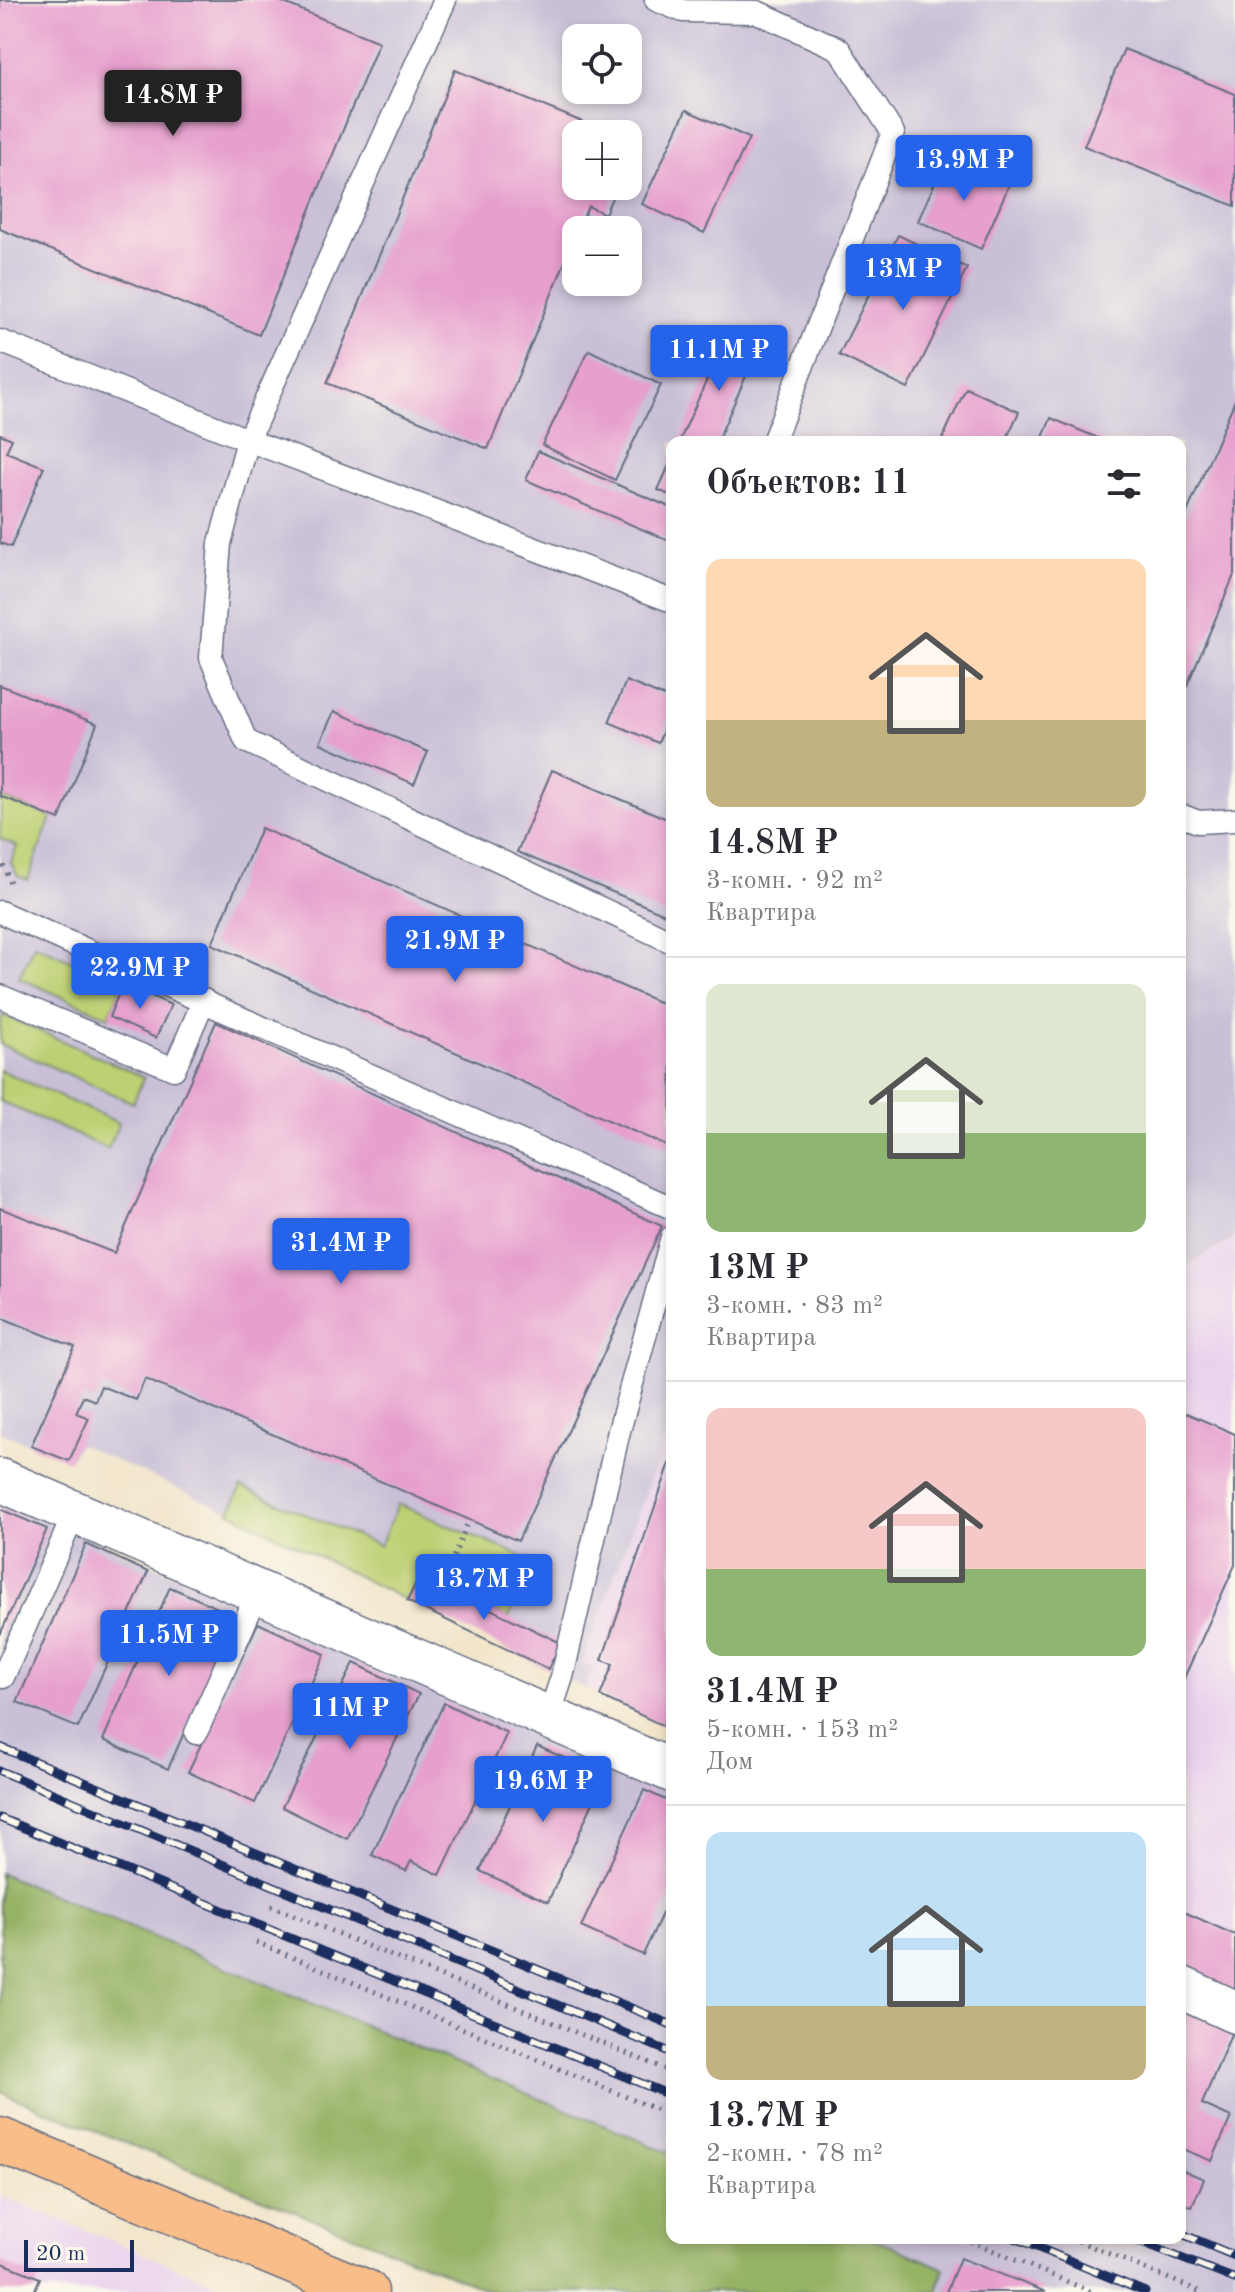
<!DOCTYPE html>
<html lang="ru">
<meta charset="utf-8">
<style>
:root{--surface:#fff;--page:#f7f7f7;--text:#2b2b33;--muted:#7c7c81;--line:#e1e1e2;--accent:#2563eb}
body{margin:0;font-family:"Old Standard TT",serif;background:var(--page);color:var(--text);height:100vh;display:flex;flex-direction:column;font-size:30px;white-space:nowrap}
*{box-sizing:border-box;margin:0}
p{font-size:26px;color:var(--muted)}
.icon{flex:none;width:44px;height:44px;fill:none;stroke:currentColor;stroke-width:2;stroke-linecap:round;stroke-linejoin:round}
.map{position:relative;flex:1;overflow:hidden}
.side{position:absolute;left:666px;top:436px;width:520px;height:1808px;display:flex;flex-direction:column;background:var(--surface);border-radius:16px;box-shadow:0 4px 12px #0003}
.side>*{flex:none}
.buttons{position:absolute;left:562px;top:24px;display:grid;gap:16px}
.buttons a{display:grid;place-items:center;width:80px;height:80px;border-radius:16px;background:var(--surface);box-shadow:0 4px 12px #0003;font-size:40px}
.scale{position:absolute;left:24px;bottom:20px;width:110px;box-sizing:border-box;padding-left:8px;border:4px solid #1b2f5e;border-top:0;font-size:22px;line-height:28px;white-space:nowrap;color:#1b2f5e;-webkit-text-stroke:6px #fbf7ec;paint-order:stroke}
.price{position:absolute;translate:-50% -68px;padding:0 18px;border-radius:8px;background:var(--accent);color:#fff;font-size:26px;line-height:52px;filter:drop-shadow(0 2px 4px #0008)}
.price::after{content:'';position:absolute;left:50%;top:48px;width:24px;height:18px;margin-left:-12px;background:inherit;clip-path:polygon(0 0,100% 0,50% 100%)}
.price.on{background:#222;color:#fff}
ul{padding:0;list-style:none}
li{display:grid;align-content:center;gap:16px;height:424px;padding:0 40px}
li+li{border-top:2px solid var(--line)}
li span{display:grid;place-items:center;height:248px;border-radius:16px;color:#555}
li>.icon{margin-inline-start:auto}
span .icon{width:144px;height:144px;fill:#fffc;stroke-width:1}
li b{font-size:34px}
h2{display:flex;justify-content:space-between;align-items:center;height:96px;padding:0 40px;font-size:34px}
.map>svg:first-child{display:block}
.built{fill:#e9d2ed}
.industrial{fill:#c9bfd7;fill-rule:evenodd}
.green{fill:#bdd073;stroke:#6c8068;stroke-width:2}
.forest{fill:#96b265;stroke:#587062;stroke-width:2}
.building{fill:#e69fce}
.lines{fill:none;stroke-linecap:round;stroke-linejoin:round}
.lane-casing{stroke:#666e83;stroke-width:25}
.street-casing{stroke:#666e83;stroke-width:45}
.primary-casing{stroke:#666e83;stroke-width:47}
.path{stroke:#666e83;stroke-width:5;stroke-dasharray:2 6;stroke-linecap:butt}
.lane{stroke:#fff;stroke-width:22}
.street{stroke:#fff;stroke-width:42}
.primary{stroke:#f8bd89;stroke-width:44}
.rail-casing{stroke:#1b2f5e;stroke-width:9}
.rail{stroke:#fbf7ec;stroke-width:6;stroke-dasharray:18;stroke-linecap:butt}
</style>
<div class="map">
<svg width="1235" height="2292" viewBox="0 0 1235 2292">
<rect width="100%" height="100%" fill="#fbf7ec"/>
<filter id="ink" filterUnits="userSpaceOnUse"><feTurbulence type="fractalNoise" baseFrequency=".0125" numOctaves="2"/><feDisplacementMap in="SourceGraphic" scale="16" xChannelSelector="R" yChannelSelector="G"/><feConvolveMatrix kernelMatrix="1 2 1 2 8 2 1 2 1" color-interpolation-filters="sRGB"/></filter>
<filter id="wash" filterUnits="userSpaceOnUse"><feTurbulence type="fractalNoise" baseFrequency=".006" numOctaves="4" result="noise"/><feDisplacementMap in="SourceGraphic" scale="32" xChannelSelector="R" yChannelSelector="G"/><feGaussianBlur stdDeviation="1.8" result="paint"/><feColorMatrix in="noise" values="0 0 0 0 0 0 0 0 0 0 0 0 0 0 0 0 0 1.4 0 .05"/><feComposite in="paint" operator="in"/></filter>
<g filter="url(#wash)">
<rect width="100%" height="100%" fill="#f1e4c8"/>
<g class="built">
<path d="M1235,1238V1996L1180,1970V1270Z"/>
<path d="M672,1422V1730L585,1688L594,1669L582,1664Z"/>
<path d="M0,2195L237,2292H0Z"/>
</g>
<g class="industrial">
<path d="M0,0H1235V1238L1180,1270V442H672V1422L582,1663L594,1668L585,1688L230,1512L79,1444L69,1461L0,1432ZM576,38H628V90H576ZM576,134H628V186H576ZM576,230H628V282H576Z"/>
<path d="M0,1500L672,1789V2154L0,1873Z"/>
<path d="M1180,2007L1235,2031V2292H937L943,2268L871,2238H1180Z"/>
</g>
<g class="green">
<path d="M1,797L51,817L28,880L18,876L11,863L17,846L0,839Z"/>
<path d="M34,944L123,983L109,1017L19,978Z"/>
<path d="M3,1015L144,1077L133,1103L0,1044V1023Z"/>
<path d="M0,1070L119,1123L108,1149L0,1101Z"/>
<path d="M241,1487L380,1546L398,1504L533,1561L509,1618L420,1575L407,1601L230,1512Z"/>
</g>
<path class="forest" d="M0,1873L672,2154V2238H871L944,2268L937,2292H493L0,2092Z"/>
<g id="blocks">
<g class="building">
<path d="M0,0H277L379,42L259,335L0,229Z"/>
<path d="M1124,49L1235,94V206L1084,146Z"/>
<path d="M455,70L612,134H576V186H617L605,214L588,206L488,449L327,383Z"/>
<path d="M686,110L749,138L704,233L642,204Z"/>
<path d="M946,157L1009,185L981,249L918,221Z"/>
<path d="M898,235L967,268L908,389L839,355Z"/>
<path d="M726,337L757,351L717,442H679Z"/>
<path d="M589,350L661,385L615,480L542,445Z"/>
<path d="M966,388L1019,412L1005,442H941Z"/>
<path d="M1235,400V573L1180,702V529Z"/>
<path d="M1051,418L1107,442H1041Z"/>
<path d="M0,434L12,439L6,452L44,467L11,547L0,543Z"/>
<path d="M538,451L672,508V542L526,480Z"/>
<path d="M672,459V496L658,490Z"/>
<path d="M626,681L672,700V711L658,743L609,722Z"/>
<path d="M0,685L97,724L59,820L0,796Z"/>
<path d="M334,711L428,752L414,784L320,743Z"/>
<path d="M552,770L672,821V917L517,852Z"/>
<path d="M261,828L672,1008L671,1148L212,944Z"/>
<path d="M123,983L171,1005L156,1038L109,1017Z"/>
<path d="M216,1022L662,1226L518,1541L145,1379L136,1400L101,1386L95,1401L83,1396L76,1413L89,1418L69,1461L31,1446L75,1347L0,1317V1208L114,1253Z"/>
<path d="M1186,1413L1235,1434V1565L1180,1687V1427Z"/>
<path d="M672,1457V1730L600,1696L613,1664L602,1660Z"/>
<path d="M0,1509L47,1529L0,1635Z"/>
<path d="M86,1544L148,1572L78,1728L17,1702Z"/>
<path d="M420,1575L561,1643L548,1669L407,1601Z"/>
<path d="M170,1587L236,1616L168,1769L103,1740Z"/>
<path d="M258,1623L325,1654L255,1803L188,1772Z"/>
<path d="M354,1663L419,1694L347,1839L282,1807Z"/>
<path d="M444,1703L507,1733L440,1875L411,1861L406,1871L372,1855Z"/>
<path d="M537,1746L605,1776L548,1902L480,1871Z"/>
<path d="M644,1790L672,1803V1892L643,1955L581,1927Z"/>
<path d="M1180,1910L1235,1935V1996L1180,1970Z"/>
<path d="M1180,2010L1232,2032L1202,2104L1231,2117L1212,2161L1180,2148Z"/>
<path d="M1180,2169L1204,2179L1192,2207L1180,2201Z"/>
<path d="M960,2258L1046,2292H946Z"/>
<path d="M0,2262L40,2278L34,2292H0Z"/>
</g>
</g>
</g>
<g filter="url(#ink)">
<use href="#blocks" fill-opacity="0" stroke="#666e83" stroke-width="2"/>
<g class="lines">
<g class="lane-casing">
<g id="lane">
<path d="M656,0L683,11L757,12L839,49L893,133L773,442"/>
<path d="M0,341L248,440L445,0"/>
<path d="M672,601L248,440L220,543L211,658L246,741L672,942"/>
<path d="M1180,815L1198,822L1235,820"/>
<path d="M0,912L672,1208"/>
<path d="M0,996L174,1069L204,1000"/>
<path d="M3,1677L75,1512"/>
<path d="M548,1719L562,1677L619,1431L672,1237"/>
<path d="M196,1733L258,1592"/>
</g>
</g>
<g class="street-casing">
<g id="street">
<path d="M0,1480L672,1771"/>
<path d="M1180,1987L1235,2012"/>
</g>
</g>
<g class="primary-casing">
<path id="primary" d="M0,2140L366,2292"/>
</g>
<g class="path">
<path d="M0,858L12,887"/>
<path d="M441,1586L469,1520"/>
<path d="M271,1906L672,2072"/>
<path d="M256,1942L672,2116"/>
<path d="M963,2238L1092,2292"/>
<path d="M1071,2238L1201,2292"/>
</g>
<use href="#lane" class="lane"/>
<use href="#street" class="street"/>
<use href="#primary" class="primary"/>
<g class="rail-casing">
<g id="rail">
<path d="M0,1747L672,2025"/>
<path d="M0,1771L672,2053"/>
<path d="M0,1818L672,2096"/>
<path d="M1180,2233L1235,2256"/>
<path d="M1015,2238L1145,2292"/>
<path d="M1129,2238L1235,2279"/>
</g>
</g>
<use href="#rail" class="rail"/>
</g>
</g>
</svg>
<div class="buttons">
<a><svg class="icon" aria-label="locate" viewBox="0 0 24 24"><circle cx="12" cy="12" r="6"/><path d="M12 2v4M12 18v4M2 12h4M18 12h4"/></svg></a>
<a>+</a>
<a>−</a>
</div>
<div class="scale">20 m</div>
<b class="price on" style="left:173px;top:138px">14.8M ₽</b>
<b class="price" style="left:964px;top:203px">13.9M ₽</b>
<b class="price" style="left:903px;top:312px">13M ₽</b>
<b class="price" style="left:719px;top:393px">11.1M ₽</b>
<b class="price" style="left:455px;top:984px">21.9M ₽</b>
<b class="price" style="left:140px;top:1011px">22.9M ₽</b>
<b class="price" style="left:341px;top:1286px">31.4M ₽</b>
<b class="price" style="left:484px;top:1622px">13.7M ₽</b>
<b class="price" style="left:169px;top:1678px">11.5M ₽</b>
<b class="price" style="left:350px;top:1751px">11M ₽</b>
<b class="price" style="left:543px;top:1824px">19.6M ₽</b>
<section class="side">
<h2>Объектов: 11<svg class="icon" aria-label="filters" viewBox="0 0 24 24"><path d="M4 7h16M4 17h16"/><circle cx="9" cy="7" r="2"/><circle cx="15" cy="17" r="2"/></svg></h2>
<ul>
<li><span style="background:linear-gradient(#ffd9b3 65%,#c2b280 0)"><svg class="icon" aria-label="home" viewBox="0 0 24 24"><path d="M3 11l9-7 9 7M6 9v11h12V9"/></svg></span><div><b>14.8M ₽</b><p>3-комн. · 92 m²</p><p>Квартира</p></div></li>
<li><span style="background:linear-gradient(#dfe7d0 60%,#8fb573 0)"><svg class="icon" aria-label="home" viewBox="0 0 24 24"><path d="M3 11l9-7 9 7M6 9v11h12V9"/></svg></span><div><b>13M ₽</b><p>3-комн. · 83 m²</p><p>Квартира</p></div></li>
<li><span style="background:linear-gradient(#f6c9c9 65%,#8fb573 0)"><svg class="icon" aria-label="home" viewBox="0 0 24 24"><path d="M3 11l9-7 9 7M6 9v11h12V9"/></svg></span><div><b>31.4M ₽</b><p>5-комн. · 153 m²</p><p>Дом</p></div></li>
<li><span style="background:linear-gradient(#bfe0f5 70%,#c2b280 0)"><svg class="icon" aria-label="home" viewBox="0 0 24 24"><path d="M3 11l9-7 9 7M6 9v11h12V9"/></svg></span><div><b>13.7M ₽</b><p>2-комн. · 78 m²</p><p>Квартира</p></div></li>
</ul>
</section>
</div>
